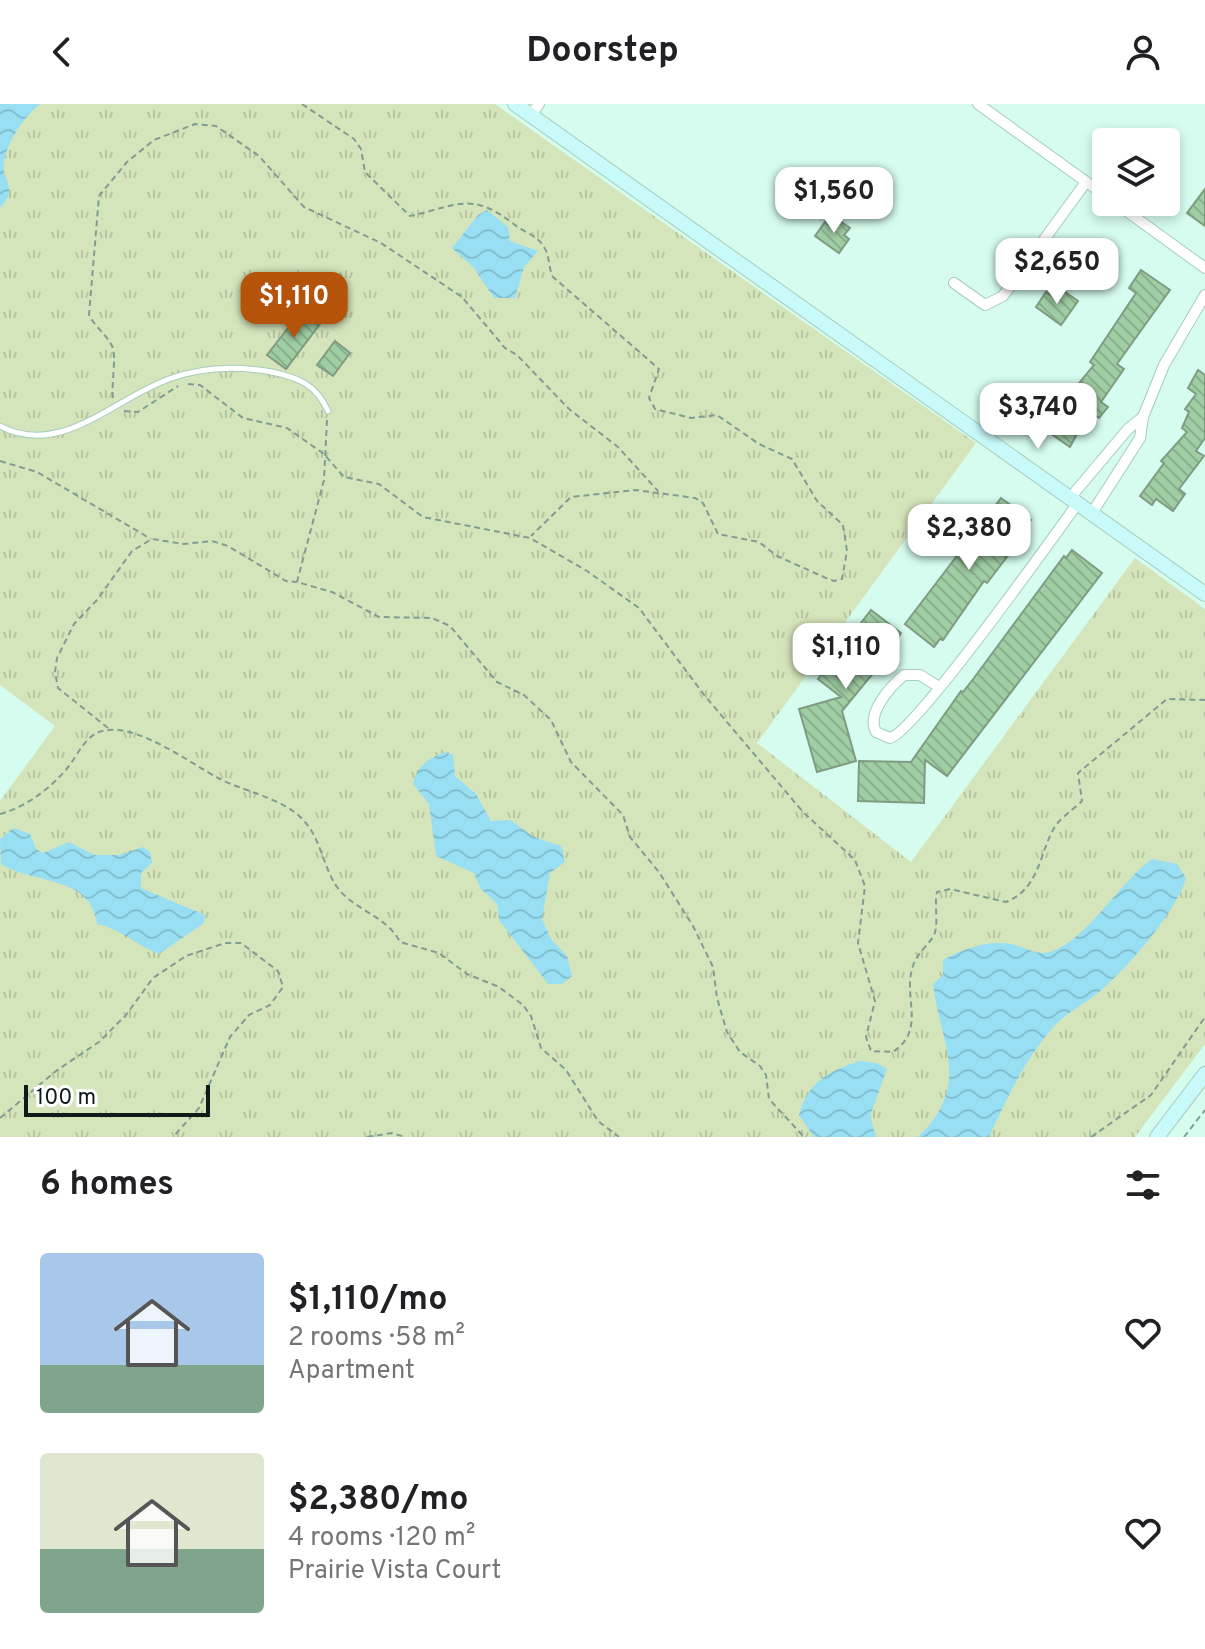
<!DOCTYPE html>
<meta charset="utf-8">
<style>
:root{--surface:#fff;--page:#f2f2f2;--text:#202124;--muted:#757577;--accent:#b45309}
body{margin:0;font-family:Overpass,sans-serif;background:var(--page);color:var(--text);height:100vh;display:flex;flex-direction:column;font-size:30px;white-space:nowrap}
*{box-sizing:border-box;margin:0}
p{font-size:26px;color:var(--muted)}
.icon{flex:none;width:44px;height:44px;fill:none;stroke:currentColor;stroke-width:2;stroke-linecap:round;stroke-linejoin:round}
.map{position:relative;height:1033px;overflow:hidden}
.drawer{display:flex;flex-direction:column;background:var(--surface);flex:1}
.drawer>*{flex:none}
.tools{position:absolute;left:1092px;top:24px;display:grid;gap:16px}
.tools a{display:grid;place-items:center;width:88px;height:88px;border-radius:8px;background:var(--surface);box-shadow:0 4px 12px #0003;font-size:40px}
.scale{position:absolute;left:24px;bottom:20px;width:186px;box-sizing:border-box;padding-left:8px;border:4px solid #0d1c17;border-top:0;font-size:22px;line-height:28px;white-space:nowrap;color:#0d1c17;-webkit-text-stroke:6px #fff;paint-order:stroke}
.price{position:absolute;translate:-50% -68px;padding:0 18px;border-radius:16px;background:#fff;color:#222;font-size:26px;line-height:52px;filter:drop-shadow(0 2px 4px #0008)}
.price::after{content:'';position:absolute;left:50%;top:48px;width:24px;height:18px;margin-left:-12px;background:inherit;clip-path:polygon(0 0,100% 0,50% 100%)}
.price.on{background:var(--accent);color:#fff}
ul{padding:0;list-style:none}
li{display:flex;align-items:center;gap:24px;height:200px;padding:0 40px}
li span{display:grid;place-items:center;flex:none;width:224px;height:160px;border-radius:8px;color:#555}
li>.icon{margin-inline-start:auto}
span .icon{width:96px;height:96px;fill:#fffc;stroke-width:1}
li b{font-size:34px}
h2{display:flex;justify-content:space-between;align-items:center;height:96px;padding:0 40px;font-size:34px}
header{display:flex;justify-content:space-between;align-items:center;height:104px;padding:0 40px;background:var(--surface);font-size:36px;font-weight:700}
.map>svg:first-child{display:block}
.grass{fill:url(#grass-tufts)}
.water{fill:url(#water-waves)}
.building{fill:url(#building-back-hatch);stroke:#819b83;stroke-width:2}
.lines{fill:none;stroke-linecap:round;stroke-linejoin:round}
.lane-casing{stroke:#a6ccbe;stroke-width:7}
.street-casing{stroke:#a6ccbe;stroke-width:12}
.secondary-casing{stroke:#a6ccbe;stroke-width:16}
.path{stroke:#819d93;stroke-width:2;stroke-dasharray:6 4;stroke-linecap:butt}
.lane{stroke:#fff;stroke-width:5}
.street{stroke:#fff;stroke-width:10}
.secondary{stroke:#c8fafa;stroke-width:14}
</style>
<header><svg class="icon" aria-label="back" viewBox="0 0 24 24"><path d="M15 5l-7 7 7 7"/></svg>Doorstep<svg class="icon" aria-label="person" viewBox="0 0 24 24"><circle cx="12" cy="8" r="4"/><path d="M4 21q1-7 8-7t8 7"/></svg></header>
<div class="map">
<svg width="1205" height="1033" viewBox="0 0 1205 1033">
<defs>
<pattern id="grass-tufts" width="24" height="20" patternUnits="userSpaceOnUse" patternTransform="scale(2)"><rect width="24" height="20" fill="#d5e5bb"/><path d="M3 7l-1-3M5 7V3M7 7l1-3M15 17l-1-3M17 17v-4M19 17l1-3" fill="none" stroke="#b6c4a0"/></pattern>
<pattern id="water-waves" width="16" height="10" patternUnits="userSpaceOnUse" patternTransform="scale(2)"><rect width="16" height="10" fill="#98dff3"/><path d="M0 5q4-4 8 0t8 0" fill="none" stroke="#82bfd0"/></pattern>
<pattern id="building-back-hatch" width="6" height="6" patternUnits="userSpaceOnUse" patternTransform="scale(2)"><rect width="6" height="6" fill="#a0cea4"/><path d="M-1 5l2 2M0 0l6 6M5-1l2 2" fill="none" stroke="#89b08c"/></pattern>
</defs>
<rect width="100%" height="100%" fill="#d5fcee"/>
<path class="grass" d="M0,0H495L976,339L757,639L911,758L1135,454L1205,505V940L1135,1033H0V697L55,622L0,581Z"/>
<g class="water">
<path d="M0,0H40C23,14 8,36 4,58C1,79 20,83 0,104Z"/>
<path d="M487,106L508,123L510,137L538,147L524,163L515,194H494L473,163L452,144L478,111Z"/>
<path d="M445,648L453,651L455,672L476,690L491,717L510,716L534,733L561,742L565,758L550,769L542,815L551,835L567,852L572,872L562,880H548L542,872L499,816L497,800L480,784L474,769L436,752L429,700L413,680C418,661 427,655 445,648Z"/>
<path d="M14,724L30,730L36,745L43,749L69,738L94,751H119L143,743L150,748L152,759L141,769V784L205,811L204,819L159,850C134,840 123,826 97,820C91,771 35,781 1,760L0,735Z"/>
<path d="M1152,755L1177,760L1186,774C1177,808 1121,872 1093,893C1077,904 1062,912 1050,927C1023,959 1006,996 989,1033H918C973,979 940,941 933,880L943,871V856C965,844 990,835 1015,841C1023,843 1036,850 1045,849C1082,844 1119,778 1152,755Z"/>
<path d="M860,957L877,959L887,965L870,1012L876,1033H814L799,1011C808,978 828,967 860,957Z"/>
</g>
<g class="building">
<path d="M1205,85V122L1187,109Z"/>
<path d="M834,113L850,124L844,131L849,135L839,149L815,132L825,118L828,121Z"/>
<path d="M1141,166L1170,186L1117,260L1124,265L1101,298L1108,303L1099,314L1089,307L1070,343L1047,327L1060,308L1057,306L1094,261L1090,258L1136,189L1129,184Z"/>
<path d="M1064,187L1078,197L1061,221L1036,203L1046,188L1058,196Z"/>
<path d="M302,206L320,220L286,265L267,251Z"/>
<path d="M335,237L350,249L333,272L317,261Z"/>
<path d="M1198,266L1205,271V334L1196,347L1204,352L1179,385L1185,390L1173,407L1156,395L1152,401L1140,392L1164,359L1161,357L1187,328L1182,324L1189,308L1185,305L1196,290L1188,284Z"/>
<path d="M1001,394L1031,416L1024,424L1027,427L987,479L984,477L943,536L940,535L934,543L905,520Z"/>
<path d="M1072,446L1102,469L947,672L925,656L924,699L858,697L859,657L911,658L961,587L963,588L974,574L1064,452L1066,454Z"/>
<path d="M871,506L901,529L889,550L842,607L856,657L817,668L799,605L841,593L818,575Z"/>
</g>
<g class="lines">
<g class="lane-casing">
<path id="lane" d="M0,322C61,354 113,295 169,275C201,263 238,262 272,268C300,274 316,281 328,307"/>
</g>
<g class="street-casing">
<g id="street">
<path d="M978,0L1106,92"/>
<path d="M531,11L539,0"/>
<path d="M1114,98L1205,164"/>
<path d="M954,179L985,201L1003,192L1086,78"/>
<path d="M1070,394L1128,325L1143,313"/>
<path d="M1092,409L1140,334L1143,313L1164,261L1205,191"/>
<path d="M939,583L920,571H904C890,583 866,609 876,628L890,634C914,629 1054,432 1078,399"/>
</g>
</g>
<g class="secondary-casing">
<g id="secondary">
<path d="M515,0L1205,490"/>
<path d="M1157,1033L1205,970"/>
</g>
</g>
<g class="path">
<path d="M302,0L354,35L361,45L365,68L410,112C459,101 472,87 515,121C525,129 537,131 544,143C550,152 548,163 553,173L659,265L649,294L655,305L691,314L717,311L759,340L792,355L817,397L843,421L847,447L842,475L834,477L826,474L777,452L759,438L718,430L703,399L695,394L635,386L571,393L531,432"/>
<path d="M188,280L200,281L243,314L287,324L324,350L344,373L379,380L423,413L530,434L587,467L639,504L705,592L803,708L855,756L865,782L858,839L875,897L866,933L871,947L893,948C927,925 902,893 913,862C917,849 928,842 934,831C939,821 934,800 937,788L950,785L1006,798C1039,785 1039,751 1054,724C1060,714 1074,705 1082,697L1078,669L1167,595L1205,596"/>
<path d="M113,294C111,280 117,252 112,242C107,231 95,223 89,211L99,92L127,58L154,36L195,20L216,22L259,52L304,103L381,139L462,193L505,244L517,251L569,305L618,343L658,387"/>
<path d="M124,307L138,308L178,282"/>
<path d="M327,316L324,376L297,478L332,488L379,513L432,514L450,522L497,578L524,591L551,616L571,658L623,711L630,733L659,768L693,822L713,863L717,894L727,928L740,948L760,962L766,971L769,995L804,1033"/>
<path d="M0,357L37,368L151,435"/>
<path d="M108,624L58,584L55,568L57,554L74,520L97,496L132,447L152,435L184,440L212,437L228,442L286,477L296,478"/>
<path d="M0,710C28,702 51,684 69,662C78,650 86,631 102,627C136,618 190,659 218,674C244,688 285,694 305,718C322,737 324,769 341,788C360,808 388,814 400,838L439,849L467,870L499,883L523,901L531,912L541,944L566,966L598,1017L619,1033"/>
<path d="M0,1014L56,967L99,938L126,911L153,874L186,852L225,839H241L278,867L283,883L270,901L249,911L230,933L199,1004L173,1033"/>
<path d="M367,1033L392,1029L405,1033"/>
<path d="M1091,1033L1151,991L1205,913"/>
<path d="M1184,1033L1205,1006"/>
</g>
<use href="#lane" class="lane"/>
<use href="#street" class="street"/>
<use href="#secondary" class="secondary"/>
</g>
</svg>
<div class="tools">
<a><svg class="icon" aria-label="layers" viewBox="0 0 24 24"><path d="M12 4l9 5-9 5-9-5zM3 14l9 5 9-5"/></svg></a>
</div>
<div class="scale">100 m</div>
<b class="price" style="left:834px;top:131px">$1,560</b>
<b class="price" style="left:1057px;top:202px">$2,650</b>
<b class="price on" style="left:294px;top:236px">$1,110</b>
<b class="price" style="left:1038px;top:347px">$3,740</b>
<b class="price" style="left:969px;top:468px">$2,380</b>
<b class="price" style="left:846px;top:587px">$1,110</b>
</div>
<section class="drawer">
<h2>6 homes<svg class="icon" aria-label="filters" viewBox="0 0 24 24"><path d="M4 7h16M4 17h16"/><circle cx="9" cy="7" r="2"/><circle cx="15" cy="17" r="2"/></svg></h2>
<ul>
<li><span style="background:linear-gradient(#a9c7e8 70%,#7fa58c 0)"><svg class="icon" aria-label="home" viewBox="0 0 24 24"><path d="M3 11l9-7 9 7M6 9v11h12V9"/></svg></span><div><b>$1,110/mo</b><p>2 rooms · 58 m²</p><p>Apartment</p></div><svg class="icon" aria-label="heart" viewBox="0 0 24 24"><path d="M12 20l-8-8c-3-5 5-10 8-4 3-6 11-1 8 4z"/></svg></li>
<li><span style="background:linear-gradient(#dfe7d0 60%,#7fa58c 0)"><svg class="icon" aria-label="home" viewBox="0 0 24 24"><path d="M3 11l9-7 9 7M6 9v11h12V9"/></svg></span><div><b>$2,380/mo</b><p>4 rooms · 120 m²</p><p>Prairie Vista Court</p></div><svg class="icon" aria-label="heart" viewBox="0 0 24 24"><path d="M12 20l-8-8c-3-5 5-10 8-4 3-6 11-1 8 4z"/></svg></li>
</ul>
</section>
